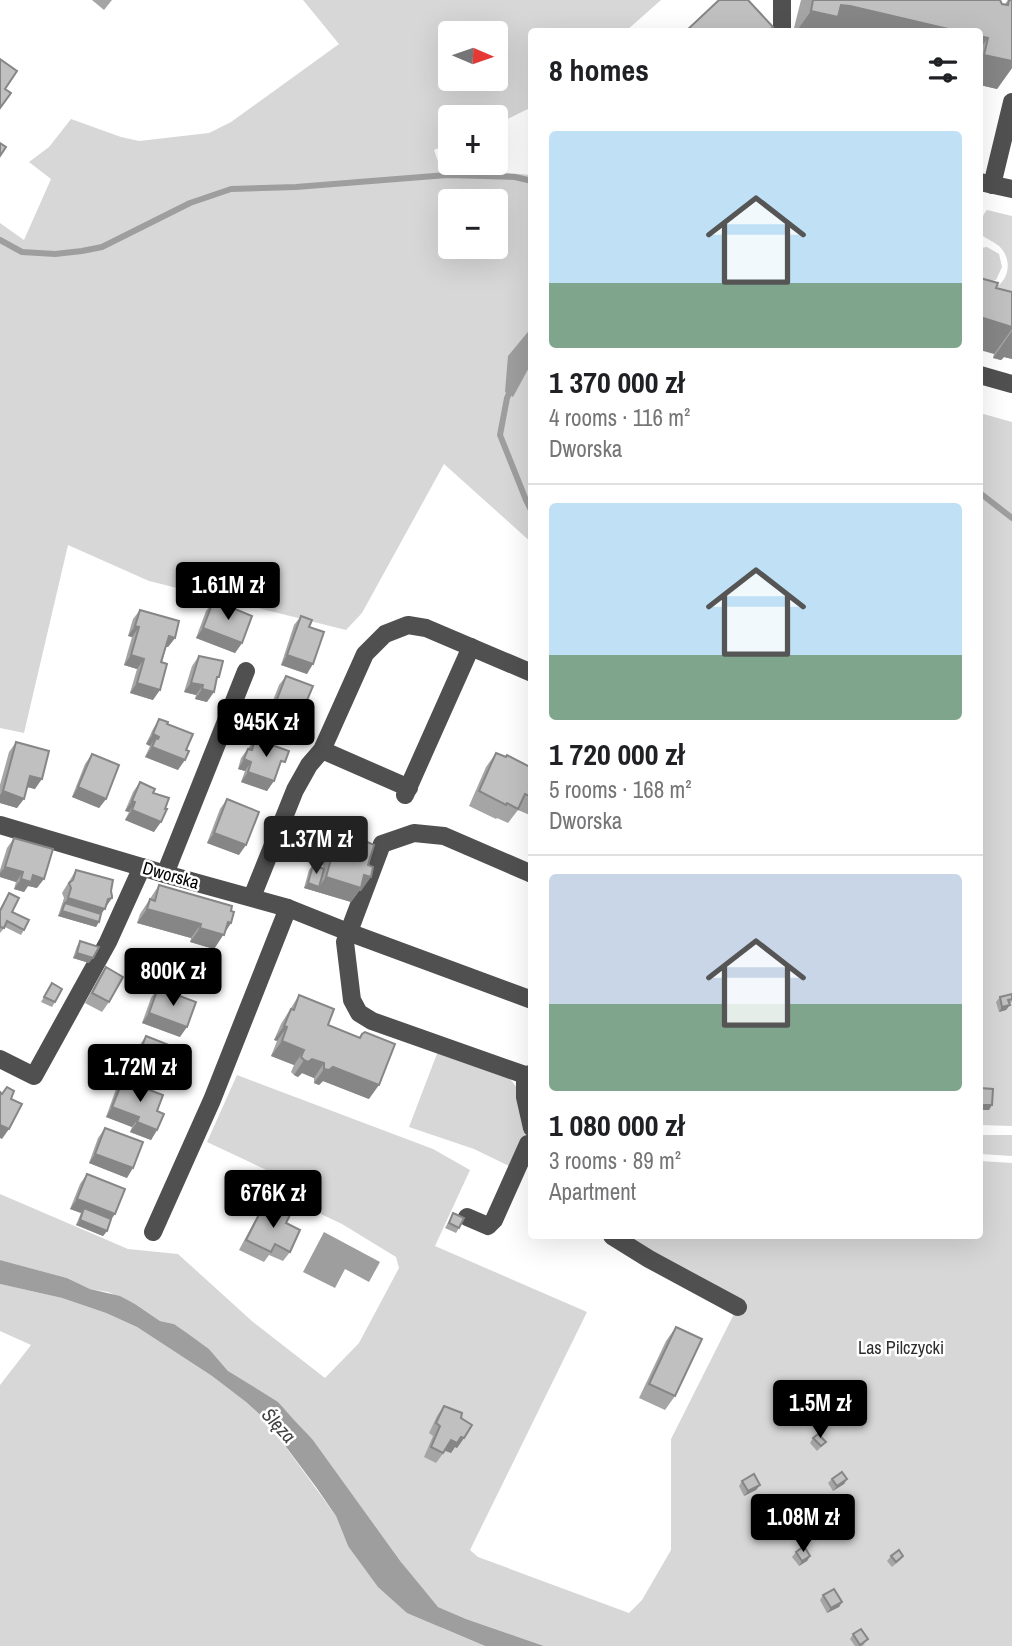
<!DOCTYPE html>
<meta charset="utf-8">
<style>
:root{--surface:#fff;--page:#f6f6f6;--text:#202124;--muted:#757577;--line:#e0e0e0;--accent:#000}
body{margin:0;font-family:"Archivo Narrow",sans-serif;background:var(--page);color:var(--text);height:100vh;display:flex;flex-direction:column;font-size:26px;white-space:nowrap}
*{box-sizing:border-box;margin:0}
p{font-size:23px;color:var(--muted)}
.icon{flex:none;width:38px;height:38px;fill:none;stroke:currentColor;stroke-width:2;stroke-linecap:round;stroke-linejoin:round}
.map{position:relative;flex:1;overflow:hidden}
.sheet{position:absolute;left:528px;top:28px;width:455px;height:1211px;display:flex;flex-direction:column;background:var(--surface);border-radius:7px;box-shadow:0 7px 28px #0002}
.sheet>*{flex:none}
.needle{width:46px;rotate:92deg}
.controls{position:absolute;left:438px;top:21px;display:grid;gap:14px}
.controls a{display:grid;place-items:center;width:70px;height:70px;border-radius:7px;background:var(--surface);box-shadow:0 7px 28px #0002;font-size:35px}
.price{position:absolute;translate:-50% -60px;padding:0 16px;border-radius:7px;background:var(--accent);color:#fff;font-size:23px;line-height:46px;filter:drop-shadow(0 2px 4px #0008)}
.price::after{content:'';position:absolute;left:50%;top:42px;width:21px;height:16px;margin-left:-10px;background:inherit;clip-path:polygon(0 0,100% 0,50% 100%)}
.price.selected{background:#222;color:#fff}
ul{padding:0;list-style:none}
li{display:grid;align-content:center;gap:14px;height:371px;padding:0 21px}
li+li{border-top:2px solid var(--line)}
li span{display:grid;place-items:center;height:217px;border-radius:7px;color:#555}
li>.icon{margin-inline-start:auto}
span .icon{width:126px;height:126px;fill:#fffc;stroke-width:1}
li b{font-size:30px}
h2{display:flex;justify-content:space-between;align-items:center;height:84px;padding:0 21px;font-size:30px}
.map>svg:first-child{display:block}
.green{fill:#d7d7d7;fill-rule:evenodd}
.water{fill:#9e9e9e}
.lines{fill:none;stroke-linecap:round;stroke-linejoin:round}
.stream{stroke:#9e9e9e;stroke-width:6}
.minor{stroke:#505050;stroke-width:18}
.wall{fill:#a5a5a5}
.shaded-wall{fill:#868686}
.building{fill:#c0c0c0;stroke:#868686;stroke-width:2}
.labels{text-anchor:middle;dominant-baseline:central;stroke-width:5;stroke-linejoin:round;paint-order:stroke}
.street-label{font-size:18px;fill:#000;stroke:#fff}
.park-label{font-size:18px;fill:#2e2e2e;stroke:#fff}
.water-label{font-size:19px;font-style:italic;fill:#3f3f3f;stroke:#fff}
</style>
<div class="map">
<svg width="1012" height="1646" viewBox="0 0 1012 1646">
<rect width="100%" height="100%" fill="#fff"/>
<g class="green">
<path d="M303,0H661L626,31L532,32V107L495,125V117H450V143L434,150L440,167L532,175V543L444,464L362,613L346,630L149,581L68,545L24,733L0,728V223L24,240L51,179L29,162L49,147L71,119L121,137L139,141L209,133L231,122L339,44ZM450,33H495V79H450ZM450,201H495V247H450Z"/>
<path d="M987,210L1012,216V320L987,290C992,288 998,287 1002,282C1011,271 1009,255 999,246C993,241 986,239 980,234C980,226 981,216 987,210Z"/>
<path d="M987,247L999,254L1002,267L996,280L982,283L980,282V248Z"/>
<path d="M980,413L1012,422V1126L980,1125V723L983,720L980,717Z"/>
<path d="M438,1051L508,1076L517,1088L527,1133L511,1167L474,1149L409,1127Z"/>
<path d="M237,1075L433,1149L470,1170L435,1246L587,1312L470,1550L478,1557L629,1613L642,1600L671,1550V1439L739,1304L626,1236H980V1161L1012,1163V1646H544L466,1619L438,1607L421,1588L401,1562L313,1440L228,1371L209,1349L174,1324L160,1321L135,1304L108,1292L90,1289L67,1278L0,1260V1194L128,1249L178,1254L253,1322L325,1378L359,1343L399,1268L396,1257L342,1224L287,1198L294,1183L207,1142Z"/>
<path d="M980,1135H1012V1156L980,1154Z"/>
<path d="M0,1284L62,1298L106,1313L137,1327L212,1376L246,1402L266,1420L336,1516L348,1546L442,1628L485,1646H0V1385L31,1345L0,1331Z"/>
</g>
<g class="water">
<path d="M532,327V362L513,397L505,392L508,356Z"/>
<path d="M324,1232L380,1262L369,1282L345,1269L335,1288L303,1272Z"/>
<path d="M0,1260L67,1278L90,1289L120,1296L135,1304L160,1321L174,1324L187,1333L209,1349L228,1371L278,1402L294,1420L313,1440L401,1562L438,1607L466,1619L544,1646H485L407,1613L378,1587L348,1546L336,1516L316,1487L266,1420L246,1402L212,1376L137,1327L106,1313L62,1298L0,1284Z"/>
</g>
<g class="lines">
<g class="stream">
<path d="M0,240L22,252L55,254L82,251L102,247L190,203L231,189L296,187L447,175L515,177L532,181"/>
<path d="M512,387L507,398L500,435L526,500L532,512"/>
<path d="M980,493L1012,518"/>
</g>
<g class="minor">
<path d="M782,32V0"/>
<path d="M980,182L1012,189"/>
<path d="M992,185L1012,102"/>
<path d="M980,375L1012,384"/>
<path d="M322,750L409,788"/>
<path d="M405,795L471,647"/>
<path d="M0,825L165,874L288,908L348,932L532,1000"/>
<path d="M165,874L246,671"/>
<path d="M532,874L444,836L414,833L382,844L345,942L352,1000L359,1013L372,1021L525,1075L532,1074"/>
<path d="M252,897L295,790L309,765L322,750L365,654L385,634L408,625L426,628L532,673"/>
<path d="M0,1059L34,1076L108,942L142,867"/>
<path d="M525,1075V1097L532,1128"/>
<path d="M467,1217L488,1226L494,1220L528,1144L532,1143"/>
<path d="M153,1232L212,1100L288,908"/>
<path d="M612,1236L649,1259L738,1307"/>
</g>
</g>
<g class="wall">
<path d="M92,0H112L104,10Z"/>
<path d="M801,0H1000L1002,4H1005L1008,0H1012V68L997,89L980,85V32H793Z"/>
<path d="M996,288L1012,292V359L1004,357L1001,360L993,358L994,354Z"/>
<path d="M213,602L242,643L235,653L196,638L206,611Z"/>
<path d="M140,610L175,638L168,647H166L153,700L130,693L137,669L124,665L132,637L128,636L133,619Z"/>
<path d="M301,616L309,627L307,674L281,665L294,625Z"/>
<path d="M199,656L207,702L195,699L196,695L184,692L192,666Z"/>
<path d="M286,676L295,722L269,711L279,685Z"/>
<path d="M159,719L167,724L178,770L145,757L150,746L146,744L153,729Z"/>
<path d="M255,739L278,772L267,791L241,782L245,771L238,769L241,758Z"/>
<path d="M16,742L35,789L27,787L17,808L0,803V785L9,752Z"/>
<path d="M496,753L529,785L532,786V816L518,810L508,823L497,818L496,819L469,806L486,767Z"/>
<path d="M92,754L106,799L99,808L72,797L85,764Z"/>
<path d="M140,782L153,793L154,832L125,820L129,812L125,811L133,792Z"/>
<path d="M227,799L239,855L207,843L220,809Z"/>
<path d="M339,831L368,865L361,891H359L351,902L304,888L309,870L313,865L322,868L329,845Z"/>
<path d="M14,838L37,888L28,886L24,892L14,889L16,882L0,877V870L7,848Z"/>
<path d="M76,870L105,906L96,927L58,916L64,898L62,893Z"/>
<path d="M159,885L231,911V923L214,949L190,942L191,938L137,923L140,914Z"/>
<path d="M9,893L12,912L24,930L21,935L5,927L0,933V909Z"/>
<path d="M80,941L89,963L73,958L77,946Z"/>
<path d="M106,967L109,1002L102,1012L85,1003L99,977Z"/>
<path d="M52,983L55,1002L52,1007L41,1002Z"/>
<path d="M158,988L180,1037L142,1023L151,998Z"/>
<path d="M1012,994V1001L1006,1010L999,1012L996,1002L1000,997Z"/>
<path d="M299,995L328,1025L359,1037L362,1034L369,1099L323,1081L319,1085L314,1083V1078L302,1073L298,1077L294,1075L291,1072L294,1065L271,1056L277,1041L274,1040L281,1024Z"/>
<path d="M146,1036L169,1074L162,1083L130,1072L139,1046Z"/>
<path d="M123,1080L157,1111V1130L151,1140L130,1132L132,1127L106,1117L116,1089Z"/>
<path d="M105,1128L127,1178L89,1163L98,1138Z"/>
<path d="M87,1174L111,1219L107,1231L103,1236L76,1225L81,1213L70,1209L80,1184Z"/>
<path d="M270,1192L288,1214L286,1223L290,1252L283,1261L269,1255L264,1262L239,1250Z"/>
<path d="M453,1213L459,1228L456,1233L445,1228Z"/>
<path d="M676,1327L675,1396L665,1410L639,1398L666,1341Z"/>
<path d="M444,1406L461,1418L464,1438L457,1448L455,1447L451,1453L445,1451L436,1463L424,1457L433,1436L429,1433L437,1416Z"/>
<path d="M813,1438L826,1442L817,1451L810,1443Z"/>
<path d="M832,1479H847L844,1484L833,1491L828,1483Z"/>
<path d="M742,1481L760,1485L756,1490L744,1496L739,1486Z"/>
<path d="M796,1552L810,1556L807,1561L799,1566L792,1557Z"/>
<path d="M891,1556H903L899,1561L892,1567L887,1561Z"/>
<path d="M823,1595L842,1602L839,1607L827,1613L820,1600Z"/>
<path d="M853,1634L865,1644L862,1646H855L850,1639Z"/>
</g>
<g class="shaded-wall">
<path d="M841,5L850,6L961,32H796L811,11Z"/>
<path d="M980,36L988,38L980,49Z"/>
<path d="M984,55L1012,61V68L997,89L980,85V61Z"/>
<path d="M980,317L1012,327V329L994,354L980,350Z"/>
<path d="M1012,331V359L1004,357L1001,360L993,358Z"/>
<path d="M135,626L139,627L132,637L128,636Z"/>
<path d="M203,628L242,643L235,653L196,638Z"/>
<path d="M169,636L175,638L168,647L162,646Z"/>
<path d="M131,655L144,659L137,669L124,665Z"/>
<path d="M287,655L313,664L307,674L281,665Z"/>
<path d="M137,683L160,690L153,700L130,693Z"/>
<path d="M191,683L203,685L196,695L184,692Z"/>
<path d="M202,689L214,692L207,702L195,699Z"/>
<path d="M276,702L302,712L295,722L269,711Z"/>
<path d="M153,734L159,737L153,745L156,738L150,746L146,744Z"/>
<path d="M152,747L185,760L178,770L145,757Z"/>
<path d="M244,759L251,762L245,771L238,769Z"/>
<path d="M248,772L274,781L267,791L241,782Z"/>
<path d="M30,776L42,779L35,789L23,786Z"/>
<path d="M78,787L106,799L99,808L72,797Z"/>
<path d="M3,791L24,799L17,808L0,803V795Z"/>
<path d="M132,801L135,802L129,812L125,811Z"/>
<path d="M132,810L161,822L154,832L125,820Z"/>
<path d="M214,833L246,845L239,855L207,843Z"/>
<path d="M5,867L23,872L16,882L0,877V873Z"/>
<path d="M33,875L44,879L37,888L28,886L24,892L14,889L21,879Z"/>
<path d="M364,875L371,877L361,891H359L351,902L304,888L308,883L319,887L326,877Z"/>
<path d="M68,898L108,899L112,898L98,919L65,903L61,908Z"/>
<path d="M147,909L201,924L191,938L137,923Z"/>
<path d="M62,911L99,922L96,927L58,916Z"/>
<path d="M228,922L231,923L214,949L190,942L200,928Z"/>
<path d="M77,953L93,958L89,963L73,958Z"/>
<path d="M1010,1005L1006,1010L999,1012L1002,1007Z"/>
<path d="M149,1013L187,1027L180,1037L142,1023Z"/>
<path d="M284,1026L287,1027L277,1041L274,1040Z"/>
<path d="M282,1041L304,1050L294,1065L271,1056Z"/>
<path d="M312,1059L324,1063L314,1078L302,1073L298,1077L294,1075L304,1060Z"/>
<path d="M136,1062L169,1074L162,1083L130,1072Z"/>
<path d="M333,1067L379,1085L369,1099L323,1081L319,1085L314,1083L324,1069Z"/>
<path d="M980,1105H992L989,1110H980Z"/>
<path d="M112,1107L139,1117L132,1127L106,1117Z"/>
<path d="M137,1122L157,1130L151,1140L130,1132Z"/>
<path d="M0,1125L9,1129L2,1139L0,1138Z"/>
<path d="M95,1154L133,1168L127,1178L89,1163Z"/>
<path d="M77,1199L115,1214L108,1224L84,1208L81,1213L70,1209Z"/>
<path d="M80,1220L107,1231L103,1236L76,1225Z"/>
<path d="M461,1437L464,1438L457,1448L455,1447L451,1453L444,1450L451,1440Z"/>
<path d="M847,1479L844,1484L833,1491L837,1486Z"/>
<path d="M760,1485L756,1490L744,1496L748,1491Z"/>
<path d="M810,1556L807,1561L799,1566L802,1561Z"/>
<path d="M842,1602L839,1607L827,1613L831,1608Z"/>
</g>
<g class="building">
<path d="M719,0H748L773,27L768,32H685Z"/>
<path d="M813,0H1000L1002,4L1008,5L1009,0H1012V61L984,55L988,38L980,36V32H961L850,6L841,5L838,17L811,11Z"/>
<path d="M0,59L17,71L5,89L11,93L0,108Z"/>
<path d="M0,143L6,147L0,156Z"/>
<path d="M980,278L998,283L996,288L1012,292V327L980,317Z"/>
<path d="M213,602L222,605L223,604L252,616L242,643L203,628Z"/>
<path d="M140,610L179,621L175,638L169,636L161,662L167,664L160,690L137,683L144,659L131,655L139,627L135,626Z"/>
<path d="M301,616L312,620L309,627L324,632L313,664L287,655Z"/>
<path d="M199,656L223,661L219,677H217L214,692L202,689L203,685L191,683Z"/>
<path d="M286,676L313,686L302,712L276,702Z"/>
<path d="M159,719L168,722L167,724L193,734L186,750L189,751L185,760L152,747L156,738L158,739L159,737L153,734Z"/>
<path d="M255,739L289,751L285,762L281,761L274,781L248,772L251,762L244,759L248,749L252,750Z"/>
<path d="M16,742L49,751L42,779L30,776L24,799L3,791Z"/>
<path d="M496,753L506,757L507,755L532,768V779L529,785L532,786V797L525,794L518,809L507,803L506,805L479,791Z"/>
<path d="M92,754L119,765L106,799L78,787Z"/>
<path d="M140,782L155,789L153,793L169,798L165,809H167L161,822L132,810L135,802L132,801Z"/>
<path d="M227,799L259,812L246,845L214,833Z"/>
<path d="M339,831L348,833L374,845L368,865L373,867L371,877L364,875L361,888L326,877Z"/>
<path d="M14,838L53,849L44,879L33,875L31,882L21,879L23,872L5,867Z"/>
<path d="M313,865L324,869L319,887L308,883Z"/>
<path d="M76,870L113,880L111,891L112,896V898L108,899L105,909L68,898L71,888L69,883L73,880Z"/>
<path d="M159,885L232,906L231,911L234,912L231,923L228,922L224,935L200,928L201,924L147,909L150,899L155,901Z"/>
<path d="M9,893L19,898L12,912L29,920L24,930L7,921L4,928L0,927V911Z"/>
<path d="M65,903L101,914L99,922L62,911Z"/>
<path d="M80,941L99,947L93,958L77,953Z"/>
<path d="M106,967L123,977L109,1002L92,993Z"/>
<path d="M52,983L62,989L55,1002L44,997Z"/>
<path d="M158,988L196,1002L187,1027L149,1013Z"/>
<path d="M1012,994V999L1008,1000L1010,1005L1002,1007L1000,997Z"/>
<path d="M299,995L334,1009L328,1025L360,1038L362,1034L365,1032L395,1044L379,1085L333,1067L329,1070L324,1069V1063L312,1059L308,1062L304,1060L301,1057L304,1050L282,1041L287,1027L284,1026L291,1009L294,1010Z"/>
<path d="M146,1036L179,1049L169,1074L136,1062Z"/>
<path d="M123,1080L163,1095L157,1111L164,1114L157,1130L137,1122L139,1117L112,1107Z"/>
<path d="M7,1087L14,1091L11,1099L22,1104L9,1129L0,1125V1092L2,1094Z"/>
<path d="M980,1088L993,1089L992,1105H980Z"/>
<path d="M105,1128L143,1142L133,1168L95,1154Z"/>
<path d="M87,1174L125,1189L115,1214L77,1199Z"/>
<path d="M270,1192L294,1204L288,1214L265,1203L263,1204Z"/>
<path d="M265,1203L290,1215L286,1223L300,1230L290,1252L275,1244L271,1252L246,1240Z"/>
<path d="M84,1208L111,1219L107,1231L80,1220Z"/>
<path d="M453,1213L464,1218L459,1228L449,1223Z"/>
<path d="M676,1327L702,1339L675,1396L649,1384Z"/>
<path d="M444,1406L462,1413L461,1418L472,1425L464,1438L461,1437L457,1443L451,1440L443,1453L431,1447L440,1426L436,1423Z"/>
<path d="M818,1434L826,1442L821,1446L813,1438Z"/>
<path d="M842,1472L847,1479L837,1486L832,1479Z"/>
<path d="M754,1474L760,1485L748,1491L742,1481Z"/>
<path d="M804,1546L810,1556L802,1561L796,1552Z"/>
<path d="M899,1550L903,1556L896,1562L891,1556Z"/>
<path d="M834,1589L842,1602L831,1608L823,1595Z"/>
<path d="M861,1629L868,1639L860,1645L853,1634Z"/>
</g>
<g class="labels">
<g class="street-label">
<text transform="translate(171 875) rotate(16)">Dworska</text>
</g>
<g class="park-label">
<text x="901" y="1347">Las Pilczycki</text>
</g>
<g class="water-label">
<text transform="translate(279 1425) rotate(47)">Ślęza</text>
</g>
</g>
</svg>
<div class="controls">
<a><svg class="needle" viewBox="-14 -14 28 28"><path d="M0-13l5 13h-10z" fill="#e53935"/><path d="M0 13l5-13h-10z" fill="#757577"/></svg></a>
<a>+</a>
<a>−</a>
</div>
<b class="price" style="left:228px;top:622px">1.61M zł</b>
<b class="price" style="left:266px;top:759px">945K zł</b>
<b class="price selected" style="left:316px;top:876px">1.37M zł</b>
<b class="price" style="left:173px;top:1008px">800K zł</b>
<b class="price" style="left:140px;top:1104px">1.72M zł</b>
<b class="price" style="left:273px;top:1230px">676K zł</b>
<b class="price" style="left:820px;top:1440px">1.5M zł</b>
<b class="price" style="left:803px;top:1554px">1.08M zł</b>
<section class="sheet">
<h2>8 homes<svg class="icon" aria-label="filters" viewBox="0 0 24 24"><path d="M4 7h16M4 17h16"/><circle cx="9" cy="7" r="2"/><circle cx="15" cy="17" r="2"/></svg></h2>
<ul>
<li><span style="background:linear-gradient(#bfe0f5 70%,#7fa58c 0)"><svg class="icon" aria-label="home" viewBox="0 0 24 24"><path d="M3 11l9-7 9 7M6 9v11h12V9"/></svg></span><div><b>1 370 000 zł</b><p>4 rooms · 116 m²</p><p>Dworska</p></div></li>
<li><span style="background:linear-gradient(#bfe0f5 70%,#7fa58c 0)"><svg class="icon" aria-label="home" viewBox="0 0 24 24"><path d="M3 11l9-7 9 7M6 9v11h12V9"/></svg></span><div><b>1 720 000 zł</b><p>5 rooms · 168 m²</p><p>Dworska</p></div></li>
<li><span style="background:linear-gradient(#c9d6e8 60%,#7fa58c 0)"><svg class="icon" aria-label="home" viewBox="0 0 24 24"><path d="M3 11l9-7 9 7M6 9v11h12V9"/></svg></span><div><b>1 080 000 zł</b><p>3 rooms · 89 m²</p><p>Apartment</p></div></li>
</ul>
</section>
</div>
